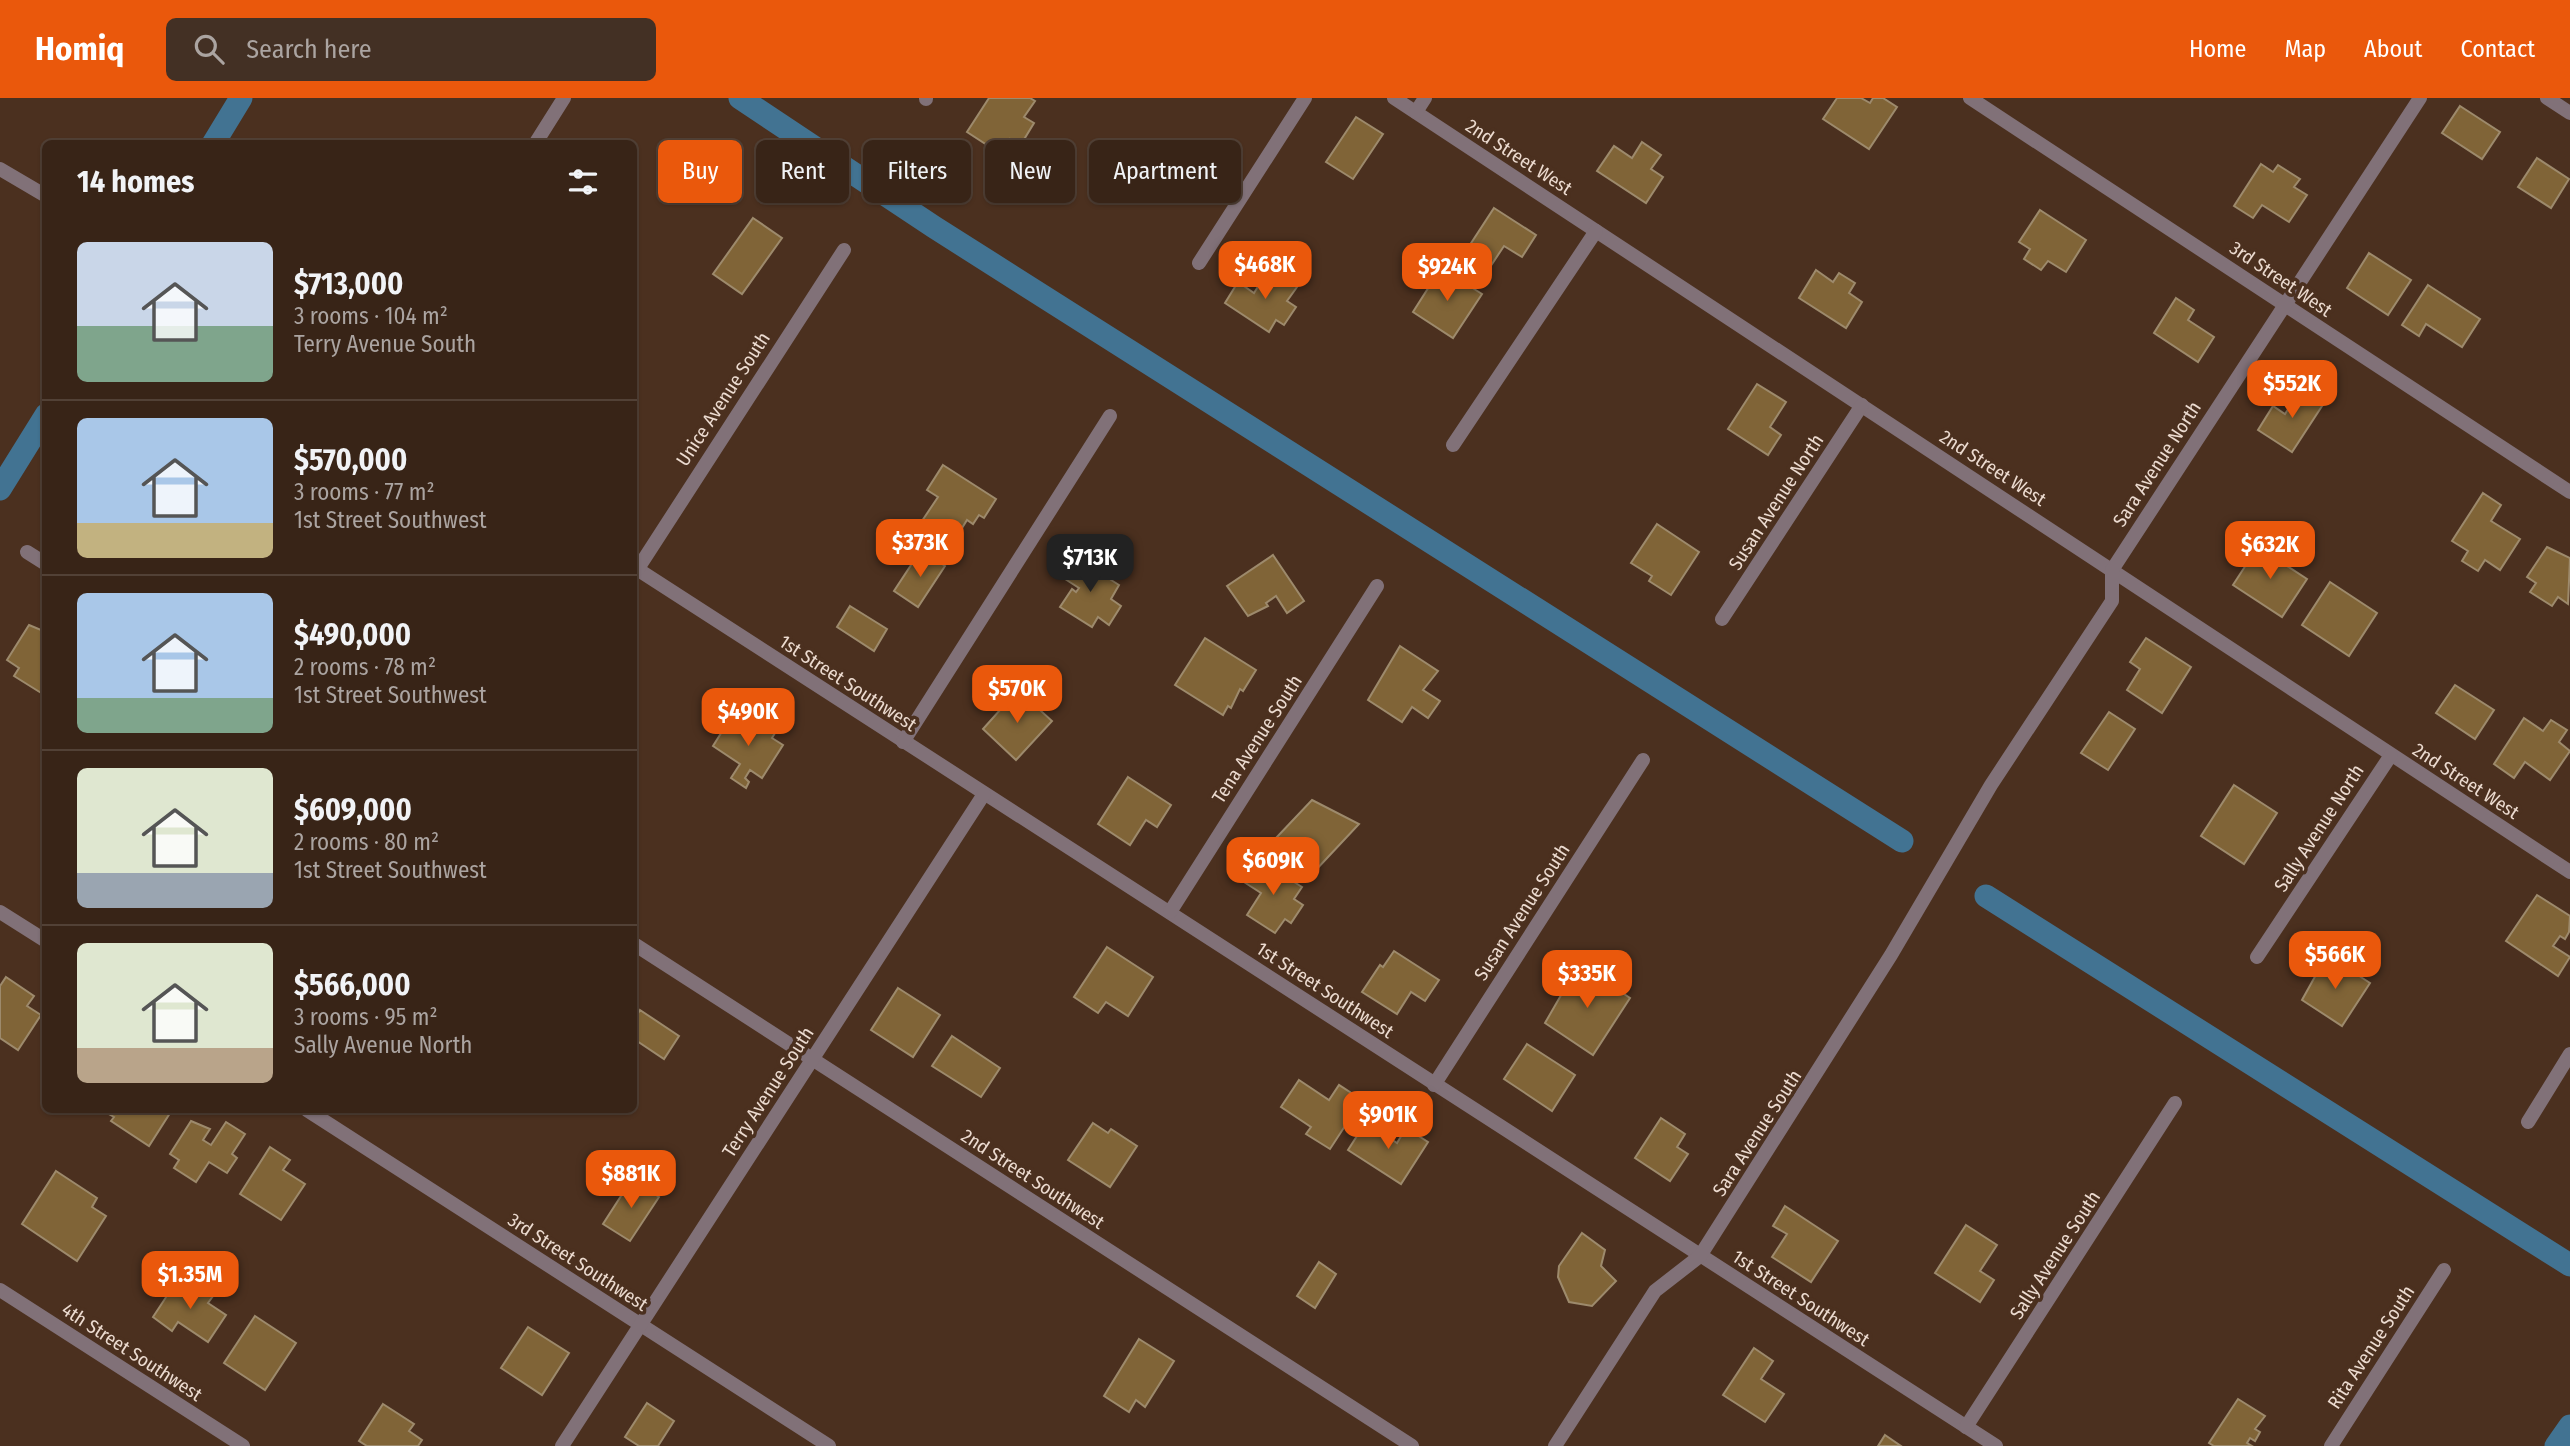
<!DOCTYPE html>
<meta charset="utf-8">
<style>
:root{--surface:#382417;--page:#433024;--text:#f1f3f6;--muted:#aba4a1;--line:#524136;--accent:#ea580c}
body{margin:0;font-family:"Fira Sans Condensed",sans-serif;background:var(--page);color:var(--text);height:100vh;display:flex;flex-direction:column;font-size:26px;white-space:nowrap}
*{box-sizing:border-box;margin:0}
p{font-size:23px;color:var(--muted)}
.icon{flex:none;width:38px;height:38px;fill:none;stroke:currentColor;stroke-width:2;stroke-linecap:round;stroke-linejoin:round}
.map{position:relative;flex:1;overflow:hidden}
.drawer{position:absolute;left:42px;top:42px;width:595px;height:973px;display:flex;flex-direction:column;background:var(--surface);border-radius:10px;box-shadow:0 2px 5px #0004,0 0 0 2px var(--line)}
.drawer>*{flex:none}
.banner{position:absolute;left:658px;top:42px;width:665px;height:63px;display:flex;gap:14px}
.price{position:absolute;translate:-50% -60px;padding:0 16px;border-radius:14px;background:var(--accent);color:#fff;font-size:23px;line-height:46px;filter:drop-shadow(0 2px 4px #0008)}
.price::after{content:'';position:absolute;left:50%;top:42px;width:21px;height:16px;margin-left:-10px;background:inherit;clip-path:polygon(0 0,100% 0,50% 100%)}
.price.current{background:#222;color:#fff}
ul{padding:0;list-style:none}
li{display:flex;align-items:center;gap:21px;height:175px;padding:0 35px}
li+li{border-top:2px solid var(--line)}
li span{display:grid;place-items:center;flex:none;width:196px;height:140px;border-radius:10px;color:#555}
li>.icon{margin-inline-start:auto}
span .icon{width:84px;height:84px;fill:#fffc;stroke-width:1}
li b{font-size:30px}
h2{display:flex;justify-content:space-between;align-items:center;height:84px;padding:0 35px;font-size:30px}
.tag{padding:0 24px;border-radius:10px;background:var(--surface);box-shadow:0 2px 5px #0004,0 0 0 2px var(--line);font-size:24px;line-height:63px}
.tag.current{background:var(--accent);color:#fff}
header{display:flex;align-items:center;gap:42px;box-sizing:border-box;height:98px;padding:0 35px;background:var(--accent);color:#fff}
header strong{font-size:33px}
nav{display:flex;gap:38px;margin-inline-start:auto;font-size:24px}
.search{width:490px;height:63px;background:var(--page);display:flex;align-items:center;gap:18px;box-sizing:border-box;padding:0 24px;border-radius:10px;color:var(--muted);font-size:26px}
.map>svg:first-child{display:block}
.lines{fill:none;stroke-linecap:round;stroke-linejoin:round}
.canal{stroke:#427392;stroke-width:23}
.building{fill:#806437;stroke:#9d8a6c;stroke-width:2}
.street{stroke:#817178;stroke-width:14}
.labels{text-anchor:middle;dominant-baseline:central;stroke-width:7;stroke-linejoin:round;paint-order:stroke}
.street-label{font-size:19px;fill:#ecdbd0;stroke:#4b301f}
</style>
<header>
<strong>Homiq</strong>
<div class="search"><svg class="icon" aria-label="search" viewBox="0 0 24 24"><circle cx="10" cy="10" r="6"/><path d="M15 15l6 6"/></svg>Search here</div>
<nav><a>Home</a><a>Map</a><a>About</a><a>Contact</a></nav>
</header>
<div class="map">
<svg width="2570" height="1348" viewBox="0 0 2570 1348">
<rect width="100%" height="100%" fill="#4b301f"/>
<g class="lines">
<g class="canal">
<path d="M740,0L934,129L1902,743"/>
<path d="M213,46L241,0"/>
<path d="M0,391L46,317"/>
<path d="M1986,798L2570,1167"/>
<path d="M2556,1348L2570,1328"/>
</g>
</g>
<g class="building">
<path d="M989,0H1030L1035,3L1024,19L1034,25L1020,48L1010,41L1001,56L967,34Z"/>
<path d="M1837,0H1861L1870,5L1873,0H1883L1897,9L1869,51L1823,21Z"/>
<path d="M2460,8L2500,34L2482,61L2442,35Z"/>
<path d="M1356,19L1383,36L1353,81L1326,64Z"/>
<path d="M1642,44L1661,57L1651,71L1663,79L1646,105L1597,73L1614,48L1632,60Z"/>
<path d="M2537,60L2569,81L2551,110L2518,89Z"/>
<path d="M2261,66L2273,74L2278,67L2300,81L2294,89L2307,97L2289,124L2262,107L2253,120L2234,108Z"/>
<path d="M1494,110L1536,137L1522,159L1504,148L1488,172L1464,156Z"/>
<path d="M2040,112L2086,142L2066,174L2048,163L2041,172L2024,161L2030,151L2019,144Z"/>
<path d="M753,120L782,140L742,196L713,176Z"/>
<path d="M2369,155L2411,182L2388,217L2347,190Z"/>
<path d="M1441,170L1482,196L1453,240L1413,214Z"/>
<path d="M1269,171L1297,189L1287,203L1296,209L1284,227L1276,222L1269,234L1225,205L1238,184L1254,195Z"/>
<path d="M1816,172L1833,184L1839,175L1855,185L1849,195L1862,204L1846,230L1799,200Z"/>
<path d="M2428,187L2480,221L2462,249L2426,226L2419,238L2402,227Z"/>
<path d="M2176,200L2194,212L2188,222L2214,239L2198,264L2154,235Z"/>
<path d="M1757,286L1786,304L1770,329L1781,337L1768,357L1728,331Z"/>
<path d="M2302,290L2324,305L2292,354L2258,332L2273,308L2285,316Z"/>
<path d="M943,367L996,401L984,420L979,417L973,426L967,422L954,443L922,423L938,399L927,392Z"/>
<path d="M2483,395L2501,407L2491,423L2520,441L2500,472L2485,462L2478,473L2462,463L2468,453L2452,443Z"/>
<path d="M1657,426L1699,454L1671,497L1649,483L1652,478L1631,465Z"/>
<path d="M2547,449L2570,460L2568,506L2558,499L2552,508L2530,494L2536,485L2527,479Z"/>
<path d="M2257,450L2270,458L2275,450L2289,459L2284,466L2307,481L2282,519L2233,487Z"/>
<path d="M921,452L945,468L918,509L894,493Z"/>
<path d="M1273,457L1304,503L1287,515L1276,498L1266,505L1268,508L1248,518L1227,488Z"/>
<path d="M1075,459L1119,487L1111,501L1121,508L1109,527L1098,519L1092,529L1060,509L1072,491L1076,494L1079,490L1062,479Z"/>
<path d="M2330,484L2377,515L2349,558L2302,527Z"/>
<path d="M850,508L887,531L874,553L837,529Z"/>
<path d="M29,527L46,534L43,544L46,598L14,578L19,570L7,562Z"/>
<path d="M1205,540L1256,572L1243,593L1240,591L1231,610L1228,608L1223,617L1175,587Z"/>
<path d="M2146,540L2191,569L2162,615L2127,592L2140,571L2130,564Z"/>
<path d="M1400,548L1438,573L1423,592L1440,603L1428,620L1412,609L1402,624L1368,602Z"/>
<path d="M2455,587L2494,612L2475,641L2436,615Z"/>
<path d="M1018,592L1052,623L1016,662L983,631Z"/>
<path d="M735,613L763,634L766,629L775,635L772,640L783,647L762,680L750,672L745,680L749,684L746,690L731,680L740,666L713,648Z"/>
<path d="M2109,614L2135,631L2108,672L2081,655Z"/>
<path d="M2524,620L2543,633L2551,622L2567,632L2559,644L2570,653L2550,682L2525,664L2514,680L2494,666Z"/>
<path d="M1128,679L1171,707L1157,729L1146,722L1130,747L1098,726Z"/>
<path d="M2234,687L2277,715L2244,766L2201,738Z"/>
<path d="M1312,702L1359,726L1313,775L1276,740Z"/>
<path d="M1259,762L1302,789L1294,801L1303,807L1291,825L1285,821L1275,835L1247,817L1261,795L1244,784Z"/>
<path d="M2537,797L2570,818L2569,834L2565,841L2560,838L2553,848L2570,859L2558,878L2506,843Z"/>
<path d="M1107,849L1153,879L1128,918L1106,904L1098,915L1074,899Z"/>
<path d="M1394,853L1439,882L1425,903L1411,894L1397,916L1362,894L1380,867L1383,869Z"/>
<path d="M2327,857L2370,885L2342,928L2302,902Z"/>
<path d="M1579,866L1630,900L1593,957L1545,925Z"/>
<path d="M6,879L34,898L27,908L41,917L18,952L0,940V888Z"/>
<path d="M898,890L940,917L913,959L871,932Z"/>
<path d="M640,912L679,938L664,961L634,941V922Z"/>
<path d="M952,938L1000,970L981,999L932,968Z"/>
<path d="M1527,946L1575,977L1552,1013L1504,981Z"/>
<path d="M1299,982L1329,1002L1339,987L1362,1002L1330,1051L1306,1036L1311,1029L1281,1009Z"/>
<path d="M110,1012H172L149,1048L111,1023L114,1019L107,1015Z"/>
<path d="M1661,1020L1685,1036L1677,1049L1688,1056L1670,1083L1635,1060Z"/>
<path d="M191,1023L210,1031L203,1042L211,1047L226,1024L245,1036L232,1056L237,1060L227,1075L209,1064L196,1084L174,1070L179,1062L170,1056Z"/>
<path d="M1366,1024L1397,1045L1406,1030L1428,1044L1401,1086L1348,1052Z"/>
<path d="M1093,1025L1108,1035L1111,1031L1137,1048L1110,1089L1068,1062Z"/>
<path d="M270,1049L290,1062L283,1072L305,1086L281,1122L240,1096Z"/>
<path d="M56,1073L97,1100L92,1109L106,1118L77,1163L22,1126Z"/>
<path d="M632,1081L659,1099L630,1143L603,1126Z"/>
<path d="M1785,1108L1838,1143L1811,1184L1772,1159L1787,1136L1773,1128Z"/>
<path d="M1966,1127L1997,1147L1980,1173L1994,1182L1980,1204L1935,1175Z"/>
<path d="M1582,1135L1605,1152L1601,1168L1616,1183L1592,1208L1569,1204L1558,1179L1559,1168Z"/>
<path d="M1319,1164L1336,1176L1315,1210L1297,1198Z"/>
<path d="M176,1184L192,1194L196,1187L213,1198L208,1205L226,1217L208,1244L178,1224L172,1233L153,1219Z"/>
<path d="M255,1218L296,1245L265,1292L224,1265Z"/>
<path d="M528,1229L569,1255L542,1297L501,1270Z"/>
<path d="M1139,1241L1174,1263L1145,1309L1136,1302L1129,1314L1104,1298Z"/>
<path d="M1754,1250L1773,1263L1761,1281L1784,1296L1765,1324L1723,1297Z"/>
<path d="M2238,1301L2265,1318L2255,1331L2260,1334L2255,1343L2250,1340L2247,1345L2252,1348H2214L2209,1345Z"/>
<path d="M647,1305L674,1323L658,1348H639L625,1339Z"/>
<path d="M383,1306L414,1326L409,1333L422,1342L418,1348H367L359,1343Z"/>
<path d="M1885,1337L1901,1348H1878Z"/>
</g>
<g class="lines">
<g class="street">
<path d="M1394,0L2570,774"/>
<path d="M1970,0L2570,394"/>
<path d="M2547,0L2570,15"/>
<path d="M926,1V0"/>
<path d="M1416,14L1425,0"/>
<path d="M535,46L564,0"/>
<path d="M0,71L46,98"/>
<path d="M1199,165L1305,0"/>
<path d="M1453,347L1596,133"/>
<path d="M27,454L46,466"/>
<path d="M634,469L1996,1348"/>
<path d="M637,472L844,152"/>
<path d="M1722,521L1862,307"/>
<path d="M903,644L1110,318"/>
<path d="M0,814L46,843"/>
<path d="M1170,814L1377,488"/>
<path d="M634,846L1412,1348"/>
<path d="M2257,859L2391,657"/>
<path d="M1434,987L1643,662"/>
<path d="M307,1012L829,1348"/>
<path d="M2528,1024L2570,956"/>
<path d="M0,1192L243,1348"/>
<path d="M1966,1329L2175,1005"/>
<path d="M562,1348L984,696"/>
<path d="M1555,1348L1655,1193L1700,1158L1891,857L1991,687L2112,503V472L2420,0"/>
<path d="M2331,1348L2444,1172"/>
</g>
</g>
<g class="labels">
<g class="street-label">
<text transform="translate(1519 59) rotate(33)">2nd Street West</text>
<text transform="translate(2281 181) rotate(34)">3rd Street West</text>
<text transform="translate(723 301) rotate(-57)">Unice Avenue South</text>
<text transform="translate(2157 366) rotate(-57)">Sara Avenue North</text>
<text transform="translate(1993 370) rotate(33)">2nd Street West</text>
<text transform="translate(1776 404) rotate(-57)">Susan Avenue North</text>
<text transform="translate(848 585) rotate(33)">1st Street Southwest</text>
<text transform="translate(1257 641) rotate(-57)">Tena Avenue South</text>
<text transform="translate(2466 683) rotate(33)">2nd Street West</text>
<text transform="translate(2319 730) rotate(-57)">Sally Avenue North</text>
<text transform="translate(1522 814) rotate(-57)">Susan Avenue South</text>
<text transform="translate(1325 892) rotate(33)">1st Street Southwest</text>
<text transform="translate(768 994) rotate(-57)">Terry Avenue South</text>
<text transform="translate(1757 1035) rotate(-57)">Sara Avenue South</text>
<text transform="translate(1033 1081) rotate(33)">2nd Street Southwest</text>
<text transform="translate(2055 1157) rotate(-57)">Sally Avenue South</text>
<text transform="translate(578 1164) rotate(33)">3rd Street Southwest</text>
<text transform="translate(1801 1200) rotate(33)">1st Street Southwest</text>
<text transform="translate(2371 1249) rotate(-57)">Rita Avenue South</text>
<text transform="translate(132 1254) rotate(33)">4th Street Southwest</text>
</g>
</g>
</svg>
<b class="price" style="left:1265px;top:203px">$468K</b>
<b class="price" style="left:1447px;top:205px">$924K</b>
<b class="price" style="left:2292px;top:322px">$552K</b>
<b class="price" style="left:920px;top:481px">$373K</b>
<b class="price" style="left:2270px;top:483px">$632K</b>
<b class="price current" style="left:1090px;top:496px">$713K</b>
<b class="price" style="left:1017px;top:627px">$570K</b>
<b class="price" style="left:748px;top:650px">$490K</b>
<b class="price" style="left:1273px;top:799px">$609K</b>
<b class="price" style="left:2335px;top:893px">$566K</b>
<b class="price" style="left:1587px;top:912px">$335K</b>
<b class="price" style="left:1388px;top:1053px">$901K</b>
<b class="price" style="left:631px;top:1112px">$881K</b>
<b class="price" style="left:190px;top:1213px">$1.35M</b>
<div class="banner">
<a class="tag current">Buy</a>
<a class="tag">Rent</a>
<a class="tag">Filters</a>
<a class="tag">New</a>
<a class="tag">Apartment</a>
</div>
<section class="drawer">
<h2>14 homes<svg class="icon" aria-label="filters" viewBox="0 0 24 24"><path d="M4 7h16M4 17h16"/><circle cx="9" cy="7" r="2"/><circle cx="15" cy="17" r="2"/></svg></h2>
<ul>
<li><span style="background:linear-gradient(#c9d6e8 60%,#7fa58c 0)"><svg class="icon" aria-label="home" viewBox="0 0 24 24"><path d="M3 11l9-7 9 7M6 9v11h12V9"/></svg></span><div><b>$713,000</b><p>3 rooms · 104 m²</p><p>Terry Avenue South</p></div></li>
<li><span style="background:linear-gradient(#a9c7e8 75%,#c2b280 0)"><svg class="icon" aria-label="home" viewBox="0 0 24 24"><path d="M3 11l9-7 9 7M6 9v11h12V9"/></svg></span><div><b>$570,000</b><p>3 rooms · 77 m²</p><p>1st Street Southwest</p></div></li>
<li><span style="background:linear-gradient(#a9c7e8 75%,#7fa58c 0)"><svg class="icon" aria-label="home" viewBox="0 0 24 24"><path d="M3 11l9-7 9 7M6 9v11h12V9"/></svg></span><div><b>$490,000</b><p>2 rooms · 78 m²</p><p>1st Street Southwest</p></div></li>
<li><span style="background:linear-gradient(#dfe7d0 75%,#9aa5b1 0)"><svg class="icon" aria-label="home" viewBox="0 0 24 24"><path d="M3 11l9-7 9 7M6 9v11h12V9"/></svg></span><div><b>$609,000</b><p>2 rooms · 80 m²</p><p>1st Street Southwest</p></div></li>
<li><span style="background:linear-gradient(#dfe7d0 75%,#b9a48a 0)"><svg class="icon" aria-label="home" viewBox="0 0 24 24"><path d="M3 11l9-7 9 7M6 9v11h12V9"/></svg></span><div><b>$566,000</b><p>3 rooms · 95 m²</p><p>Sally Avenue North</p></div></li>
</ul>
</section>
</div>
